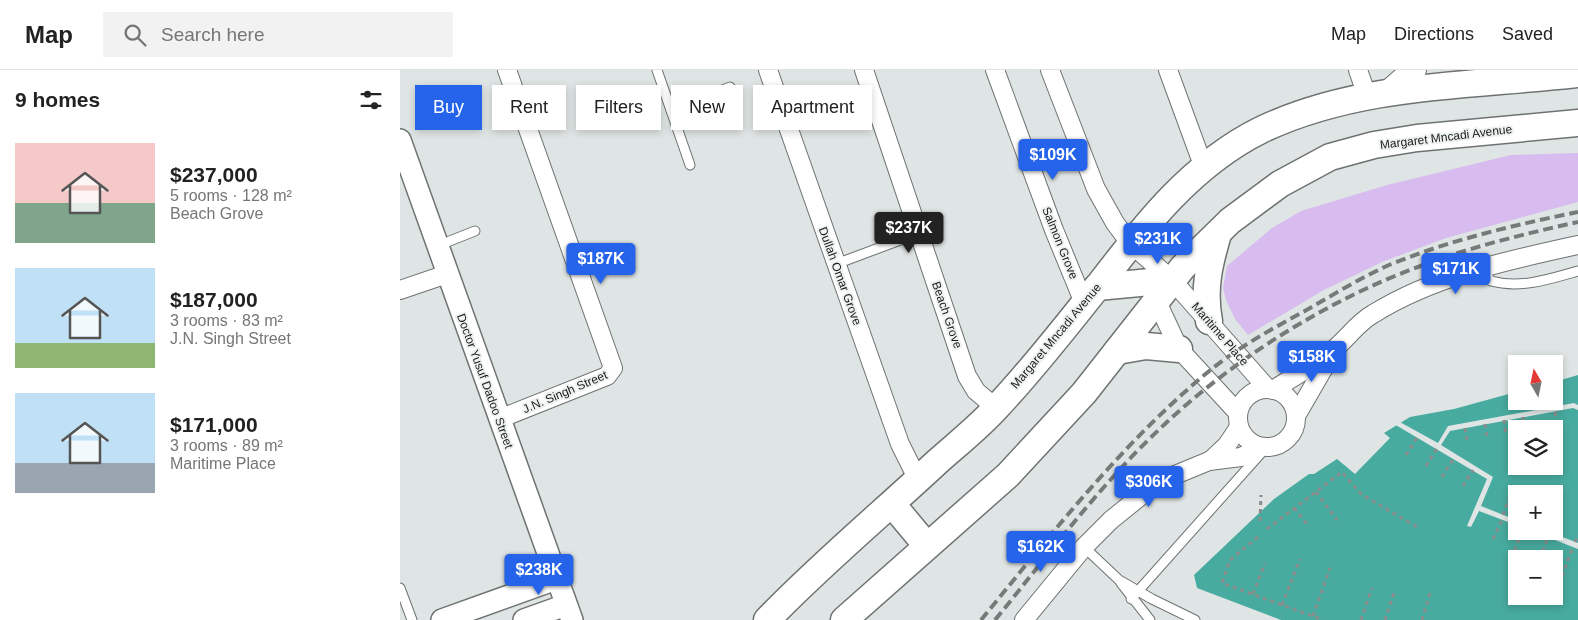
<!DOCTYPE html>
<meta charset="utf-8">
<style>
:root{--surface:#fff;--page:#f2f2f2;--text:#222;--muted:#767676;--line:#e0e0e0;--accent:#2563eb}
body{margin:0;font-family:Helvetica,sans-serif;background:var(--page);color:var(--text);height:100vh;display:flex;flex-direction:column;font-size:19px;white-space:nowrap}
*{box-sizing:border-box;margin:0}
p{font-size:16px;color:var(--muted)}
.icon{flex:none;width:28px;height:28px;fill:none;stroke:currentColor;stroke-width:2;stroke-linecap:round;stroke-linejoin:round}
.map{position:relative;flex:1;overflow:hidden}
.side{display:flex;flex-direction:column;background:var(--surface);width:400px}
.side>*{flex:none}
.banner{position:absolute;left:15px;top:15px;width:475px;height:45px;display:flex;gap:10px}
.needle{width:32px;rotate:351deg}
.buttons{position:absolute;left:1108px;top:285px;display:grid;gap:10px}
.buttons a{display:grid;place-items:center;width:55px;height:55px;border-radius:0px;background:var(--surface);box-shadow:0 2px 8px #0003;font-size:25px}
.price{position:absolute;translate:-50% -42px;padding:0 11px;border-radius:5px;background:var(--accent);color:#fff;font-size:16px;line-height:32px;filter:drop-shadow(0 1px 2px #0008)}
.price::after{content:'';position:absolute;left:50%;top:30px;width:15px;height:11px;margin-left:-8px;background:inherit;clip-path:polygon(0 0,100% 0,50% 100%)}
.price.selected{background:#222;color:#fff}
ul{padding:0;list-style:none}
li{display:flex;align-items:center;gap:15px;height:125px;padding:0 15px}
li span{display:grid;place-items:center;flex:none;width:140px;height:100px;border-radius:0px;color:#555}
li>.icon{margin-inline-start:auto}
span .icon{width:60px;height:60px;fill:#fffc;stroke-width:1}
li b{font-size:21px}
h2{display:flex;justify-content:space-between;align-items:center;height:60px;padding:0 15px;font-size:21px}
.tag{padding:0 18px;border-radius:0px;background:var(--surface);box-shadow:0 2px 8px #0003;font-size:18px;line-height:45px}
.tag.selected{background:var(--accent);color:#fff}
header{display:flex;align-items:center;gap:30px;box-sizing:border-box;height:70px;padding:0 25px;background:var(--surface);border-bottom:1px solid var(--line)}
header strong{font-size:24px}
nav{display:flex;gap:28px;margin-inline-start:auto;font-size:18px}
.search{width:350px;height:45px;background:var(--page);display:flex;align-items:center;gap:12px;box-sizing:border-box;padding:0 18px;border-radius:0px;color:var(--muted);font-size:19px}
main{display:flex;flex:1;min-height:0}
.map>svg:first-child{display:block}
.green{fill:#d8bcef}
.water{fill:#48ab9f;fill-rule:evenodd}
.pier{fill:#dfe5e4}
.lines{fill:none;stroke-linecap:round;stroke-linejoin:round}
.service-casing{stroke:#6e7372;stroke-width:11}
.minor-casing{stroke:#6e7372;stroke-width:20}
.tertiary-casing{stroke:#6e7372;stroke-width:24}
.secondary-casing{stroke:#6e7372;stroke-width:26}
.primary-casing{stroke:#6e7372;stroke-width:29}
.path{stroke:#898d8c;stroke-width:3;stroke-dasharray:4 4;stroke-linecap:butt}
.service{stroke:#fff;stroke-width:9}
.minor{stroke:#fff;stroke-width:18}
.tertiary{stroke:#fff;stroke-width:21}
.secondary{stroke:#fff;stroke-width:24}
.primary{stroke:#fff;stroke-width:26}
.rail{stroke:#767a79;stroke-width:4;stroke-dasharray:10 5;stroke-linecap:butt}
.labels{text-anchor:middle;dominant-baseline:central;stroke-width:4;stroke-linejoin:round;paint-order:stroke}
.street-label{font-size:12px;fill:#1a1c1c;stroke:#edf2f1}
</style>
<header>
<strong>Map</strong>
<div class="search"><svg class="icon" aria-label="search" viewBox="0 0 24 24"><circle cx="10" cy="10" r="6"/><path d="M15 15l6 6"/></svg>Search here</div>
<nav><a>Map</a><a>Directions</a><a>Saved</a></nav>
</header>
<main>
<section class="side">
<h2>9 homes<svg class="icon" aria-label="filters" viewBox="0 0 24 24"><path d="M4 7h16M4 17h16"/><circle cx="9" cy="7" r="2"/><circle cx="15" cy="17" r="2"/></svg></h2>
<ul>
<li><span style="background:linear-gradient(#f6c9c9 60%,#7fa58c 0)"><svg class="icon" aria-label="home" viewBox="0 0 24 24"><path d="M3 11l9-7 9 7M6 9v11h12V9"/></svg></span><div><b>$237,000</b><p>5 rooms · 128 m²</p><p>Beach Grove</p></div></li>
<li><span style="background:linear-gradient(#bfe0f5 75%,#8fb573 0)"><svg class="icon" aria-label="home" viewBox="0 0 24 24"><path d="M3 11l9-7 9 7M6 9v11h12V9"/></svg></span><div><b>$187,000</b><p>3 rooms · 83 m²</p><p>J.N. Singh Street</p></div></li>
<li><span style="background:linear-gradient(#bfe0f5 70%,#9aa5b1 0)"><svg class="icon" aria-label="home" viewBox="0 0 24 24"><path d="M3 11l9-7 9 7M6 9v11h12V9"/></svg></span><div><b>$171,000</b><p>3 rooms · 89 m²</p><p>Maritime Place</p></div></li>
</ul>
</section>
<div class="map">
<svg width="1178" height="550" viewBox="0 0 1178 550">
<rect width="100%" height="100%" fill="#dfe5e4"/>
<path class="green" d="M1178,83V132L1046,168L982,192L924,220L848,265L835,249L826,230L823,218L827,196L872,158L901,141L987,115L1111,85Z"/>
<path class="water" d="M1178,305V550H881L797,518L794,505L874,429L909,404H914L937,389L955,404L990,368L984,363L1010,347L1054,339L1116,322V331H1154V312ZM1116,359H1154V396H1116ZM1116,424H1154V461H1116ZM1116,489H1154V526H1116Z"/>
<g class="pier">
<path d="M1174,333L1178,335V340L1173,338L1050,361L1041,375L1093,407L1081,436L1116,450V455L1079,441L1071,457L1067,456L1087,409L994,354L998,351L1038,373L1048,356Z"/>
<path d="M1132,461H1147L1178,473V479Z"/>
</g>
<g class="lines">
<g class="service-casing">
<g id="service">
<path d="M257,0L290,95"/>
<path d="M271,40L330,17"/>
<path d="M37,176L75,161"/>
<path d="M436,194L519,163"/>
<path d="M1082,199L1091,211C1121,219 1150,209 1178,201"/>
<path d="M684,477L719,510L752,529L795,550"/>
<path d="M721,513L750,550"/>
<path d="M0,518L12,550"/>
<path d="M731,529L862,382"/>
</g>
</g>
<g class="minor-casing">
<g id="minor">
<path d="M368,0L500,374L518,410"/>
<path d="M464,0L567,306L576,321L596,338"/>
<path d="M595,0L654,160L684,233"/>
<path d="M650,0L696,119L715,153L730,173L772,210L868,319"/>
<path d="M768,0L804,98"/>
<path d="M958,0L967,26"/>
<path d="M0,220L47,204"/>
<path d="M753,223L779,279L838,343"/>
<circle cx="867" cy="348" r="29"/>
<path d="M873,320C893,307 915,295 933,280C947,269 957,253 973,244C1034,206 1109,190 1178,175"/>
<path d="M896,346L933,282"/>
<path d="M99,349L207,306L213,298L107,0"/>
<path d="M810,391L827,375L839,357"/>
<path d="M624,550L684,477L711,450L758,412L809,391L841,387L861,377"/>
</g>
</g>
<g class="tertiary-casing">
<g id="tertiary">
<path d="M0,70L172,550"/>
<path d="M42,550L156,509"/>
<path d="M124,550L166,535"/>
</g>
</g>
<g class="secondary-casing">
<path id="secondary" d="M989,22L1014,0"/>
</g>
<g class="primary-casing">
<g id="primary">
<path d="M697,217L772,210"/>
<path d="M809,251C803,220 809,194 818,164"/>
<path d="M717,281L746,276L779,279"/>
<path d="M492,434L527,476"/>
<path d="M367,550C420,495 480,445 536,393C556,375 579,357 597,337C633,299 666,256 699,215C744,156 792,94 861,60C959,13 1072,16 1178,4"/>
<path d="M444,550L608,405L684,323L783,197L830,151L880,114L930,87L974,75L1017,68L1178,53"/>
</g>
</g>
<g class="path">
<path d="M1155,342L1158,360"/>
<path d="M1123,347L1124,359"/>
<path d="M1104,350L1106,366"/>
<path d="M1085,354L1087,366"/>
<path d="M1065,358L1067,370"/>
<path d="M1006,385L1018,366"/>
<path d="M1026,396L1037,378"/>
<path d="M1042,407L1054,388"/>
<path d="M1063,416L1073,400"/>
<path d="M916,422L937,450"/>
<path d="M1136,424V423"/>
<path d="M894,438L907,454"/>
<path d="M1103,445L1110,425"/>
<path d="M860,451L861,425"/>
<path d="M1154,452L1161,432"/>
<path d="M867,459L942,402L961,424L1017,457"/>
<path d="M1150,462V461"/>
<path d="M858,467L830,490L822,513L923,550"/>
<path d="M1093,469L1102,450"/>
<path d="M1175,472L1178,464"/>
<path d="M1112,488L1122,461"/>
<path d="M1140,489L1148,467"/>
<path d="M1162,506L1173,477"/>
<path d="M853,524L865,493"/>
<path d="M882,535L900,489"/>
<path d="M913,546L930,498"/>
<path d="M961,550L972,518"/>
<path d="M985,550L994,523"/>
<path d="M1022,550L1030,523"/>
</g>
<use href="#service" class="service"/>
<use href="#minor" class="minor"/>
<use href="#tertiary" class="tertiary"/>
<use href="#secondary" class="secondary"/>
<use href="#primary" class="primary"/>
<g class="rail">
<path d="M581,550C650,466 718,378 802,307C832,281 868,261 903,242C931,226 960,208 989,195C1050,170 1114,155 1178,142"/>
<path d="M595,550C650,483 702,412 766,353C834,289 930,229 1018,197C1070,177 1124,164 1178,152"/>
</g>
</g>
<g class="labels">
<g class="street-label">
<text transform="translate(1046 67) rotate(-7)">Margaret Mncadi Avenue</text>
<text transform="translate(660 173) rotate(68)">Salmon Grove</text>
<text transform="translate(440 206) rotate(70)">Dullah Omar Grove</text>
<text transform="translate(547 245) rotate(71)">Beach Grove</text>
<text transform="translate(820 264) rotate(49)">Maritime Place</text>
<text transform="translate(656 266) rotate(-50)">Margaret Mncadi Avenue</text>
<text transform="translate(85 311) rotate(70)">Doctor Yusuf Dadoo Street</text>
<text transform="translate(165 322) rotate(-23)">J.N. Singh Street</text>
</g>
</g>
</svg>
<div class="buttons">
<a><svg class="needle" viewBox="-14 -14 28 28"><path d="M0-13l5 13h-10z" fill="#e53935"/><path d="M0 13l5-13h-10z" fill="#767676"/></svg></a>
<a><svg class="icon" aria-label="layers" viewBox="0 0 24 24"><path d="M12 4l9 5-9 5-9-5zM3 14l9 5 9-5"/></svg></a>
<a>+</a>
<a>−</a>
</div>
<b class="price" style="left:653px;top:111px">$109K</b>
<b class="price selected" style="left:509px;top:184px">$237K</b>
<b class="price" style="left:758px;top:195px">$231K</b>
<b class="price" style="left:201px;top:215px">$187K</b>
<b class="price" style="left:1056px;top:225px">$171K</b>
<b class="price" style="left:912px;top:313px">$158K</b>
<b class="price" style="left:749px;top:438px">$306K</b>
<b class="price" style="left:641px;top:503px">$162K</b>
<b class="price" style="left:139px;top:526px">$238K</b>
<div class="banner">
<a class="tag selected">Buy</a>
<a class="tag">Rent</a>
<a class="tag">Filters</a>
<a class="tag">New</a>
<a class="tag">Apartment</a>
</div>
</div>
</main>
